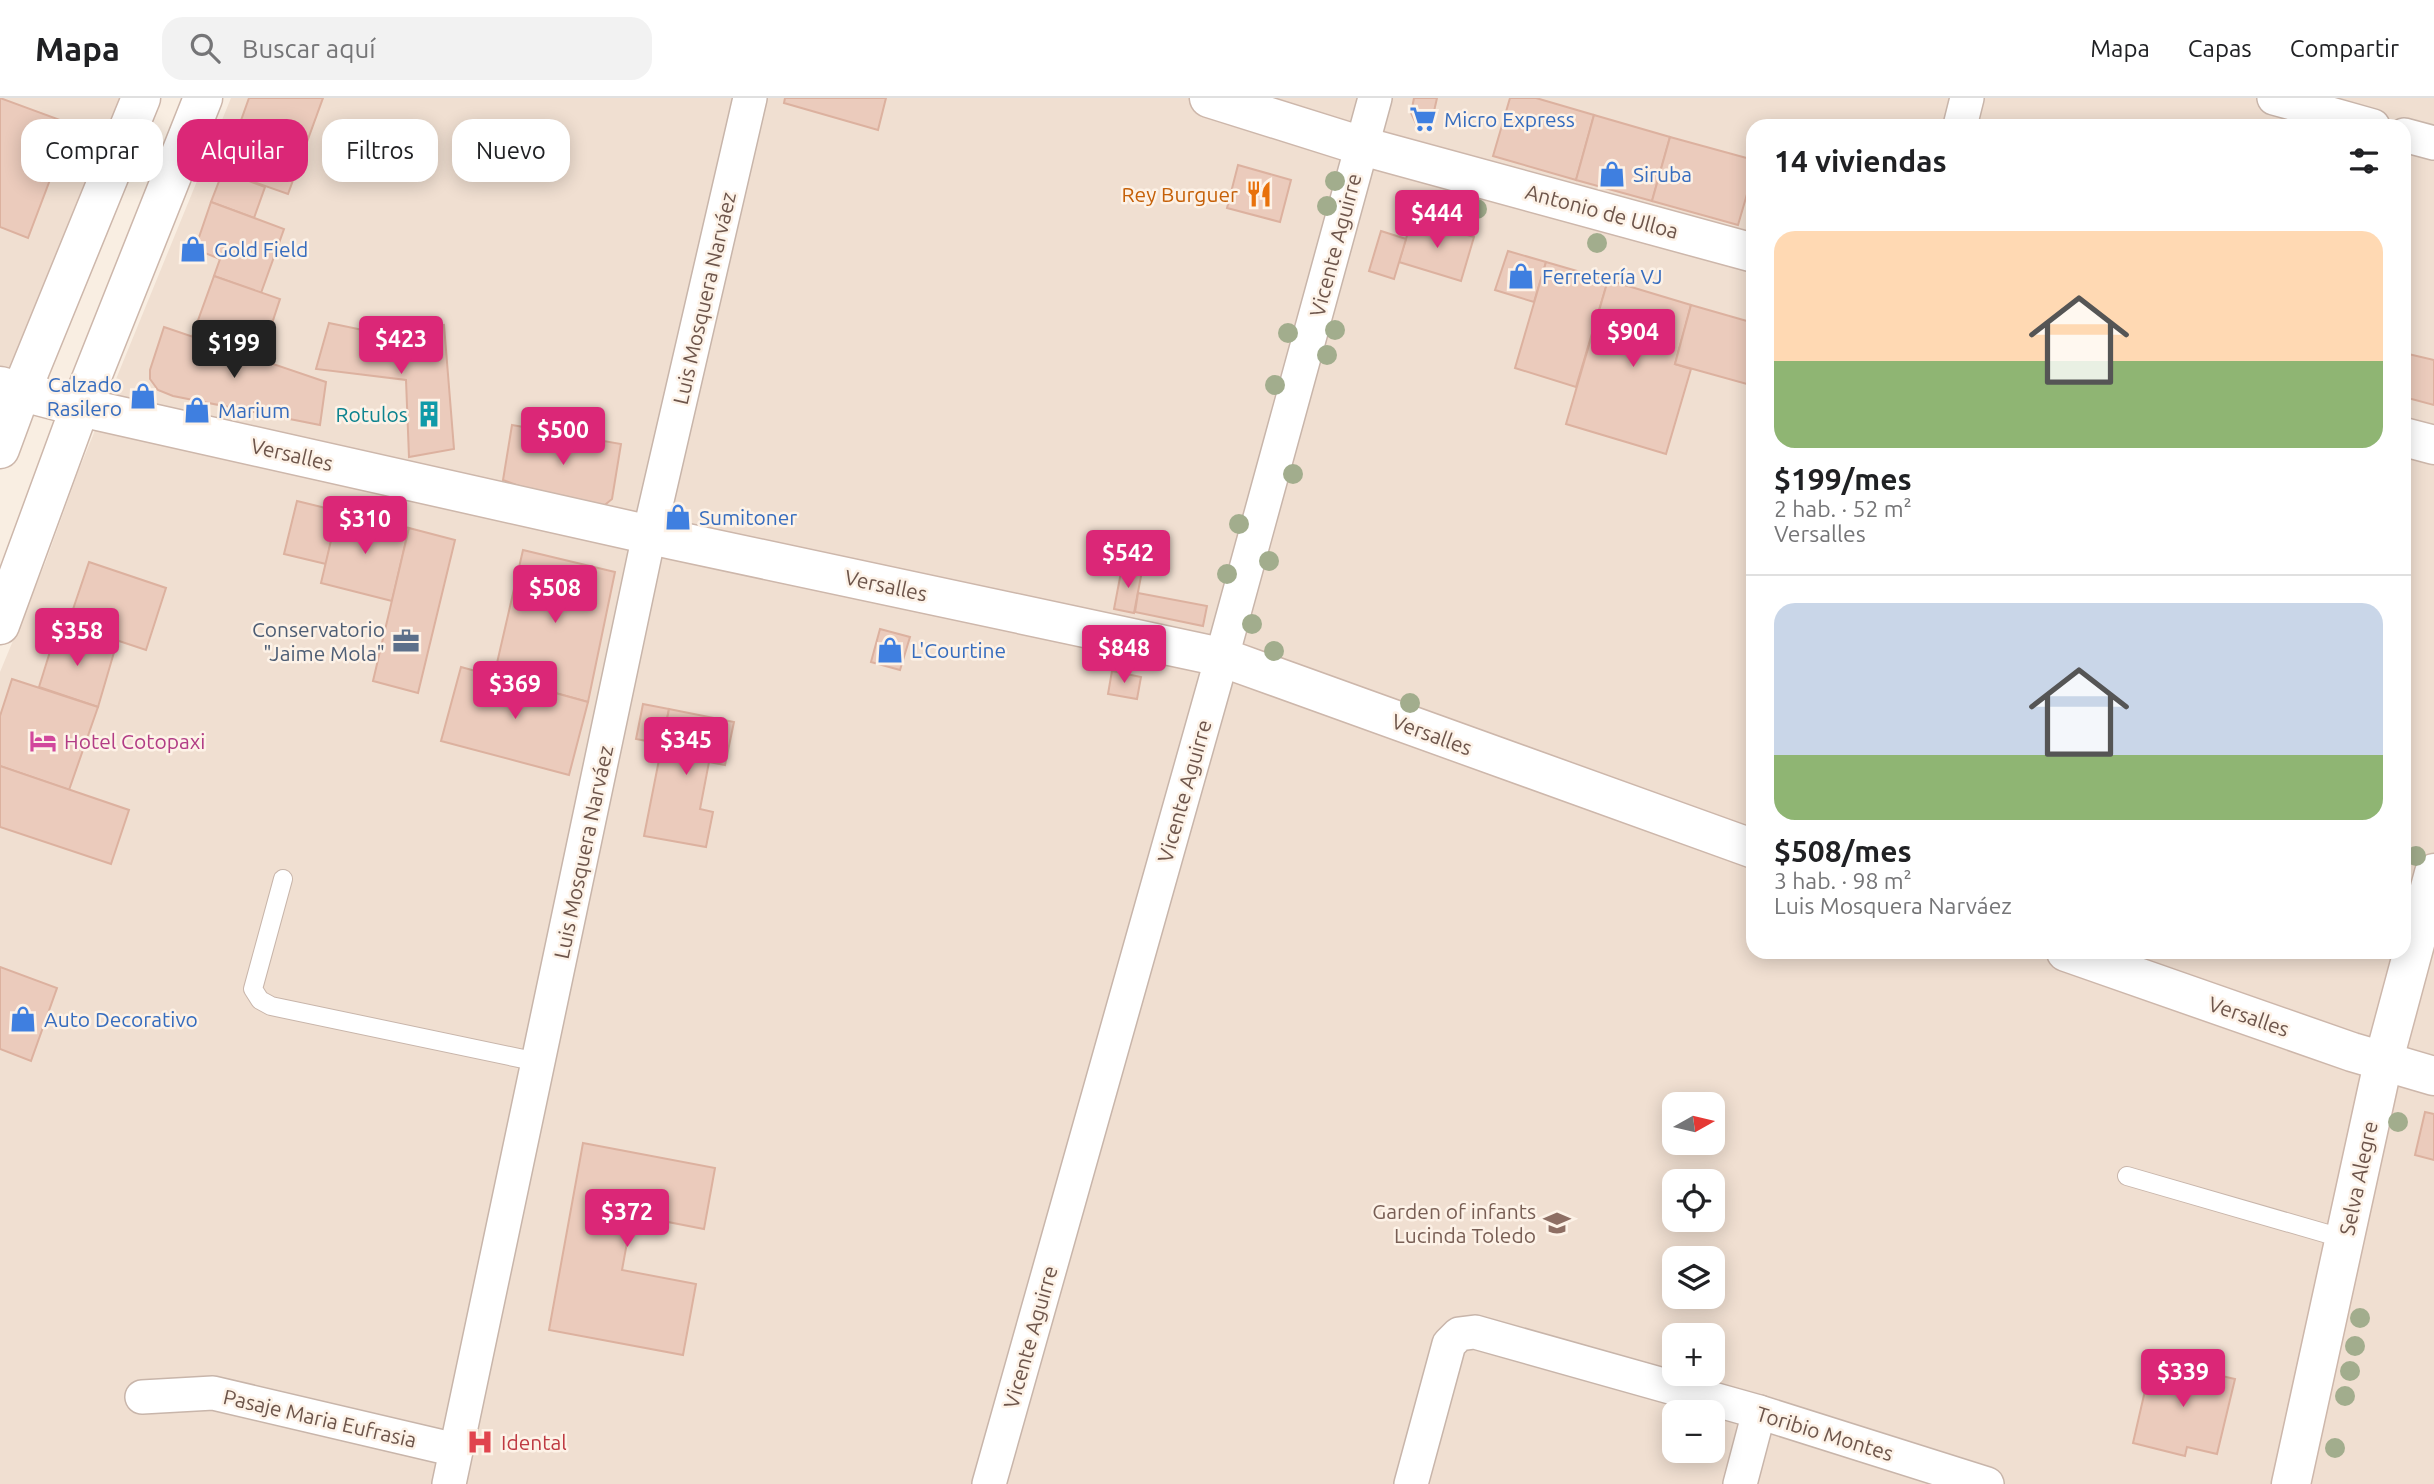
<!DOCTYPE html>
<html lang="es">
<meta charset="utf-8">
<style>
:root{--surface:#fff;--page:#f2f2f2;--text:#202124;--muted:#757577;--line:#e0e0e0;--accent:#db2777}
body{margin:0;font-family:Ubuntu,sans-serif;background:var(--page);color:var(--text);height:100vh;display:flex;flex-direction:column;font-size:26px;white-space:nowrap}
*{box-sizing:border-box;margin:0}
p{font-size:23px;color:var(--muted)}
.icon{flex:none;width:38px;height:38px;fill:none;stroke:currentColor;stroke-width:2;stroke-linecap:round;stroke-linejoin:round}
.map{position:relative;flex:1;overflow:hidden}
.drawer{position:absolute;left:1746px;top:21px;width:665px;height:840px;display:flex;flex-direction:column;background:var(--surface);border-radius:21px;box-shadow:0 4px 18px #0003}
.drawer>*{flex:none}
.top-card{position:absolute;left:21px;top:21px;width:665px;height:63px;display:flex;gap:14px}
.needle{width:46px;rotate:82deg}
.fabs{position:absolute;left:1662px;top:994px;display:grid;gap:14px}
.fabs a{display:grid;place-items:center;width:63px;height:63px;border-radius:14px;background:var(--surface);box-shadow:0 4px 18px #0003;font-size:35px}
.price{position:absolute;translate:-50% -60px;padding:0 16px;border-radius:7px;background:var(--accent);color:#fff;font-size:23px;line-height:46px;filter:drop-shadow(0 2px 4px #0008)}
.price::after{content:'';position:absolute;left:50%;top:42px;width:21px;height:16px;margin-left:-10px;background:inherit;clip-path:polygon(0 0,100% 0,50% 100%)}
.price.active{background:#222;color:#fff}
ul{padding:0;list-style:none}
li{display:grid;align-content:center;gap:14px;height:371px;padding:0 28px}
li+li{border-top:2px solid var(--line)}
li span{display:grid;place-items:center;height:217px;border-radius:21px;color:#555}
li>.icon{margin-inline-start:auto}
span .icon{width:126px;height:126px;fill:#fffc;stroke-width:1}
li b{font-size:30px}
h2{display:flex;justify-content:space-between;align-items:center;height:84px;padding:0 28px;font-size:30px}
.tag{padding:0 24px;border-radius:21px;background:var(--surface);box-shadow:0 4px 18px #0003;font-size:24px;line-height:63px}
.tag.active{background:var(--accent);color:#fff}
header{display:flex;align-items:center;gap:42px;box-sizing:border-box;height:98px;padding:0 35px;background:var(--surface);border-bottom:2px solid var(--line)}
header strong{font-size:33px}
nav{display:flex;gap:38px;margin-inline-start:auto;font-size:24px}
.search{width:490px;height:63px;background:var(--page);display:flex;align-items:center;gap:18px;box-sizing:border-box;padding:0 24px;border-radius:21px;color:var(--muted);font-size:26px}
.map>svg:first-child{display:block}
.residential{fill:#f0dfd1;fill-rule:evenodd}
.building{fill:#ebcbbc;stroke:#dcb19f;stroke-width:2}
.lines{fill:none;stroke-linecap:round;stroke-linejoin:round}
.lane-casing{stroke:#c8b5aa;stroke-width:20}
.street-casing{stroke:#c8b5aa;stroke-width:36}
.secondary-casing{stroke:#cdb7ab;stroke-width:41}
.lane{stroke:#fff;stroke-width:18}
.street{stroke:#fff;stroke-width:33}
.secondary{stroke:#fff;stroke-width:38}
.tree{fill:#a2ad8d}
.labels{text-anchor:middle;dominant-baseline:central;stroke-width:5;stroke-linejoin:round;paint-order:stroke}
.shop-label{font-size:21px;fill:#366cbe;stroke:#fdf2e7;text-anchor:start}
.food-label{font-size:21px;fill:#c56008;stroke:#fdf2e7;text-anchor:end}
.street-label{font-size:21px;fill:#6d554b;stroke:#fdf2e7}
.culture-label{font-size:21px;fill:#0d838f;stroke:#fdf2e7;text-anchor:end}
.service-label{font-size:21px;fill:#4e5e75;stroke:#fdf2e7;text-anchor:end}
.hotel-label{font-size:21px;fill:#b23c85;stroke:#fdf2e7;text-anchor:start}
.education-label{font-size:21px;fill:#785e54;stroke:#fdf2e7;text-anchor:end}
.health-label{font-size:21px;fill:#be3a42;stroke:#fdf2e7;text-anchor:start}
</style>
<header>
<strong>Mapa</strong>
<div class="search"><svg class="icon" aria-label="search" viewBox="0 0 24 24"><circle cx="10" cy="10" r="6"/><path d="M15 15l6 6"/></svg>Buscar aquí</div>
<nav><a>Mapa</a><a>Capas</a><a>Compartir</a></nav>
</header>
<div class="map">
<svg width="2434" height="1386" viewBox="0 0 2434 1386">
<rect width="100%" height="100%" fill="#f9eee2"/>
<g class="residential">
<path d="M0,0H133L0,309Z"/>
<path d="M231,0H2434V1386H0V574L46,463L78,374ZM1754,28H2404V854H1754ZM1675,1006H1713V1045H1675ZM1675,1083H1713V1122H1675ZM1675,1160H1713V1199H1675ZM1675,1237H1713V1276H1675ZM1675,1314H1713V1353H1675Z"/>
</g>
<g class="building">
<path d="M0,0L71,26L28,140L0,129Z"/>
<path d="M249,0H323L288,96L223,73Z"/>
<path d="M785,0H886L878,32L784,5Z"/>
<path d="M1414,0H1437L1430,31L1417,28L1411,15Z"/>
<path d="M1510,0H1536L1594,17L1576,82L1493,58Z"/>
<path d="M1594,17L1670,39L1652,103L1576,82Z"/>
<path d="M1670,39L1754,62V72L1738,127L1652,103Z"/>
<path d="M1238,67L1291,82L1280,124L1227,110Z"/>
<path d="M223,73L265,89L254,120L211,104Z"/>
<path d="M211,104L284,131L261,195L214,178L220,161L195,151Z"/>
<path d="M1412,121L1474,139L1461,183L1399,164Z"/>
<path d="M1381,133L1406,141L1394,181L1369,173Z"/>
<path d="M1508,153L1546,164L1534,204L1495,192Z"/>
<path d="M1546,164L1608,182L1576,289L1515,270Z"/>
<path d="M214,178L280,201L260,262L192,239Z"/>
<path d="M1608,182L1691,207L1675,266L1691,271L1666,356L1566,326Z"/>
<path d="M1691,207L1754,225V288L1675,266Z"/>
<path d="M329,225L387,237L444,227L454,351L409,359L406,282L316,271Z"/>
<path d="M164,229L326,284L320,327L173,298L158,292L150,281V272Z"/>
<path d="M2404,255L2434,262V307L2404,299Z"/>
<path d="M512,327L621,346L612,401L594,416L503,382Z"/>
<path d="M297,403L338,413L326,466L284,456Z"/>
<path d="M338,413L409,430L392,503L321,485Z"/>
<path d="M409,430L455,442L418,595L373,583Z"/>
<path d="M523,452L615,474L588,604L494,578Z"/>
<path d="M89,464L166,490L146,552L68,526Z"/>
<path d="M1122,469L1142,473L1134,515L1114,511Z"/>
<path d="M1138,495L1207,508L1203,528L1135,514Z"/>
<path d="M57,531L115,551L98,609L39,589Z"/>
<path d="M880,531L910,539L900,572L871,564Z"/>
<path d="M461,569L588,604L569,677L441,643Z"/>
<path d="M1112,573L1141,579L1137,601L1108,596Z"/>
<path d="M12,581L98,609L69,692L0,668V618Z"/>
<path d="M643,606L669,611L662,646L636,641Z"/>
<path d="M669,611L734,624L725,667L709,664L700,711L713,714L706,749L644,738Z"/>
<path d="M0,668L129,712L111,766L0,729Z"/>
<path d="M0,869L57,890L31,963L0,951Z"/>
<path d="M2425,1014L2434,1016V1062L2415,1057Z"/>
<path d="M583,1045L715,1070L704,1131L632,1117L622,1172L696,1186L683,1257L549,1232Z"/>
<path d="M2152,1262L2235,1281L2217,1356L2187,1349L2185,1358L2133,1345Z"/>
</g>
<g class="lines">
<g class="lane-casing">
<g id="lane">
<path d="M283,781L253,891L260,902L271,908L538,964"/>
<path d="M2127,1078L2345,1141"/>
</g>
</g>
<g class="street-casing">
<g id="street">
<path d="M2274,0L2373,28"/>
<path d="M1960,28L1967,0"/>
<path d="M2404,37L2434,45"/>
<path d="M142,1299L213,1295L456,1352"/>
<path d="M449,1386L649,437L750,0"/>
<path d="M989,1386L1215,584L1375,0"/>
<path d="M1411,1386L1449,1246L1459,1236L1475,1234L1759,1314L1987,1386"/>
<path d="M1740,1386L1759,1314"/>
</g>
</g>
<g class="secondary-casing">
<g id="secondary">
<path d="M1209,0L1362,48L1754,155"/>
<path d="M0,288L80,309L673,442L1221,559L1754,751"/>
<path d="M2404,339L2434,347"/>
<path d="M0,351L21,294L141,0"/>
<path d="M0,527L80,309L203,0"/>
<path d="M2066,854L2352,954L2434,978"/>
<path d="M2291,1386L2383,965L2434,775"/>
</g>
</g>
<use href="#lane" class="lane"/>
<use href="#street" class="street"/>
<use href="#secondary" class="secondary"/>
</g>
<g class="tree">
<circle cx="1335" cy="83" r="10"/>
<circle cx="1327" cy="108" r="10"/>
<circle cx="1477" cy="111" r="10"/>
<circle cx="1597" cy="145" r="10"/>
<circle cx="1335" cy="232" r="10"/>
<circle cx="1288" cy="235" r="10"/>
<circle cx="1327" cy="257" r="10"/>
<circle cx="1275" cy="287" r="10"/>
<circle cx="1293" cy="376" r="10"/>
<circle cx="1239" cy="426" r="10"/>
<circle cx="1269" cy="463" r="10"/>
<circle cx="1227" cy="476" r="10"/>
<circle cx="1252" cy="526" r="10"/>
<circle cx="1274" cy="553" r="10"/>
<circle cx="1410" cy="605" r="10"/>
<circle cx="2416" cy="758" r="10"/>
<circle cx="2398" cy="1024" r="10"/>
<circle cx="2360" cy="1220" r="10"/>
<circle cx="2355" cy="1248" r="10"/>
<circle cx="2350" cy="1273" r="10"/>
<circle cx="2345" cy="1298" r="10"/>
<circle cx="2335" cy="1350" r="10"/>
</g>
<defs>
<g id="supermarket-bare" transform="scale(2.1)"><path d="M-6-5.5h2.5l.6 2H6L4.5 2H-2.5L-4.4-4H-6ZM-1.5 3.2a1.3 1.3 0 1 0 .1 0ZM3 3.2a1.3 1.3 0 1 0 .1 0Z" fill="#3f7fe0" stroke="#fdf2e7" stroke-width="2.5" paint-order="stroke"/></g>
<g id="shop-bare" transform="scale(2.1)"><path d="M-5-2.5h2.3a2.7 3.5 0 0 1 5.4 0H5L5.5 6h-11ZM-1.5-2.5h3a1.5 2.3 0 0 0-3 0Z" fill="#3f7fe0" stroke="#fdf2e7" stroke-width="2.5" paint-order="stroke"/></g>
<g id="restaurant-bare" transform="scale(2.1)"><path d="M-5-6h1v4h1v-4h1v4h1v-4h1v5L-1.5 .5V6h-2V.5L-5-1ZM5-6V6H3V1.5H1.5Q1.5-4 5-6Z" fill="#e8710a" stroke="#fdf2e7" stroke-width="2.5" paint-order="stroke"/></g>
<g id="building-bare" transform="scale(2.1)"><path d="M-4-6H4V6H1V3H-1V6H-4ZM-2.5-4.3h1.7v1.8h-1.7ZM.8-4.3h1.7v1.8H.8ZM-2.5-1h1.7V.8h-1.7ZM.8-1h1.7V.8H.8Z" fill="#0f9aa8" stroke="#fdf2e7" stroke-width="2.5" paint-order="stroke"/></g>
<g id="office-bare" transform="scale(2.1)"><path d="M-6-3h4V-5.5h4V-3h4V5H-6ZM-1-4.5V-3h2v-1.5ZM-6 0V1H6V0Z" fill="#5c6f8a" stroke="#fdf2e7" stroke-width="2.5" paint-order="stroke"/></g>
<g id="hotel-bare" transform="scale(2.1)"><path d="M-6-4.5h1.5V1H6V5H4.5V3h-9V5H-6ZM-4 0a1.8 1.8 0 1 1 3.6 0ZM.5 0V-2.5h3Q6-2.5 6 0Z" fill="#d1479c" stroke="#fdf2e7" stroke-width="2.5" paint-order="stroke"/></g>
<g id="school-bare" transform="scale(2.1)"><path d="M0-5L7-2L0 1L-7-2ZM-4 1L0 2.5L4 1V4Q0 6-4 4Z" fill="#8d6e63" stroke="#fdf2e7" stroke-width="2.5" paint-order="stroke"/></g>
<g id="hospital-bare" transform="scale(2.1)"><path d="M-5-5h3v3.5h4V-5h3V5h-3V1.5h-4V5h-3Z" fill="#e0444e" stroke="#fdf2e7" stroke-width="2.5" paint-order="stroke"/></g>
</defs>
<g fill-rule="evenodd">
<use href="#supermarket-bare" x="1423" y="21"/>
<use href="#shop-bare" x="1612" y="76"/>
<use href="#restaurant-bare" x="1259" y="96"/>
<use href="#shop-bare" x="193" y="151"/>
<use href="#shop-bare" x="1521" y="178"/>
<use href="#shop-bare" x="143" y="298"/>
<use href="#shop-bare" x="197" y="312"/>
<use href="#building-bare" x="429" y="316"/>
<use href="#shop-bare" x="678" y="419"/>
<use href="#office-bare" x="406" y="543"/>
<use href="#shop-bare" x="890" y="552"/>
<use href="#hotel-bare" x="43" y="643"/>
<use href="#shop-bare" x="23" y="921"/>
<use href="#school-bare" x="1557" y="1125"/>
<use href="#hospital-bare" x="480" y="1344"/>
</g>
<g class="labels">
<g class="shop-label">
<text x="1444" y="21">Micro Express</text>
<text x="1633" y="76">Siruba</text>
<text x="214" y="151">Gold Field</text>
<text x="1542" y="178">Ferretería VJ</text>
<text x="122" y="286" text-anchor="end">Calzado<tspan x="122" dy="24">Rasilero</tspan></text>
<text x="218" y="312">Marium</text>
<text x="699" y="419">Sumitoner</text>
<text x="911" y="552">L'Courtine</text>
<text x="44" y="921">Auto Decorativo</text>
</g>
<g class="food-label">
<text x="1238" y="96">Rey Burguer</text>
</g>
<g class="street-label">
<text transform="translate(1602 113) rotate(15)">Antonio de Ulloa</text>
<text transform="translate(1335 147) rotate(-75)">Vicente Aguirre</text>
<text transform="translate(704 200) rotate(-77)">Luis Mosquera Narváez</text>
<text transform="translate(292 356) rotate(13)">Versalles</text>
<text transform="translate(886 487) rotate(12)">Versalles</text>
<text transform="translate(1432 636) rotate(20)">Versalles</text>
<text transform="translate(1184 693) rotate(-74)">Vicente Aguirre</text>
<text transform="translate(583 754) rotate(-78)">Luis Mosquera Narváez</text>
<text transform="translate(2249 918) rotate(19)">Versalles</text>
<text transform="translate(2358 1080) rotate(-78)">Selva Alegre</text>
<text transform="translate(1030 1239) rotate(-74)">Vicente Aguirre</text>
<text transform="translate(320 1320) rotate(13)">Pasaje Maria Eufrasia</text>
<text transform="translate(1825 1335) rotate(17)">Toribio Montes</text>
</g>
<g class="culture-label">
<text x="408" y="316">Rotulos</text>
</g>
<g class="service-label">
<text x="385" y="531">Conservatorio<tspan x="385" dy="24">"Jaime Mola"</tspan></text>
</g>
<g class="hotel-label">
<text x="64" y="643">Hotel Cotopaxi</text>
</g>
<g class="education-label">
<text x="1536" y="1113">Garden of infants<tspan x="1536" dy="24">Lucinda Toledo</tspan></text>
</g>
<g class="health-label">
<text x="501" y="1344">Idental</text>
</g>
</g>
</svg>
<div class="fabs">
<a><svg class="needle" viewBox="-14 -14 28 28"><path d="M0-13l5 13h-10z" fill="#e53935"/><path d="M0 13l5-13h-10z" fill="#757577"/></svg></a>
<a><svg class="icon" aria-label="locate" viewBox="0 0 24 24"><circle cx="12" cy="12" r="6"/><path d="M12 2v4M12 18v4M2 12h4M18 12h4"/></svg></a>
<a><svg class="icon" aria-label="layers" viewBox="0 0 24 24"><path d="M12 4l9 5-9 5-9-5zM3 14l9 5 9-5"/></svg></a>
<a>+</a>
<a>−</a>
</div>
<b class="price" style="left:1437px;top:152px">$444</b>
<b class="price" style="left:1633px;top:271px">$904</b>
<b class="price" style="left:401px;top:278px">$423</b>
<b class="price active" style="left:234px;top:282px">$199</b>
<b class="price" style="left:563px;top:369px">$500</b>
<b class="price" style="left:365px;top:458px">$310</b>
<b class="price" style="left:1128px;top:492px">$542</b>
<b class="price" style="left:555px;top:527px">$508</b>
<b class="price" style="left:77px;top:570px">$358</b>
<b class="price" style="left:1124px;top:587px">$848</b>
<b class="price" style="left:515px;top:623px">$369</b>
<b class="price" style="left:686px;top:679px">$345</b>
<b class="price" style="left:627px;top:1151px">$372</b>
<b class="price" style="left:2183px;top:1311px">$339</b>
<div class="top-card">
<a class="tag">Comprar</a>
<a class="tag active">Alquilar</a>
<a class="tag">Filtros</a>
<a class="tag">Nuevo</a>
</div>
<section class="drawer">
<h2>14 viviendas<svg class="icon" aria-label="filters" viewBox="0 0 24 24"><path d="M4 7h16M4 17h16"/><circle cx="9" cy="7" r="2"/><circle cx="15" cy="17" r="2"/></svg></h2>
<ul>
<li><span style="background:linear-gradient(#ffd9b3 60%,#8fb573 0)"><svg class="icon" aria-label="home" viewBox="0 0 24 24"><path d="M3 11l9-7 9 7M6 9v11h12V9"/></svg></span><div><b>$199/mes</b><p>2 hab. · 52 m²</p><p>Versalles</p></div></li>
<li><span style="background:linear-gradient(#c9d6e8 70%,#8fb573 0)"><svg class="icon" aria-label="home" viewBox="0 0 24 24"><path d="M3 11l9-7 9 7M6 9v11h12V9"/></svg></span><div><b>$508/mes</b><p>3 hab. · 98 m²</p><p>Luis Mosquera Narváez</p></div></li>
</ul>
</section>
</div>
